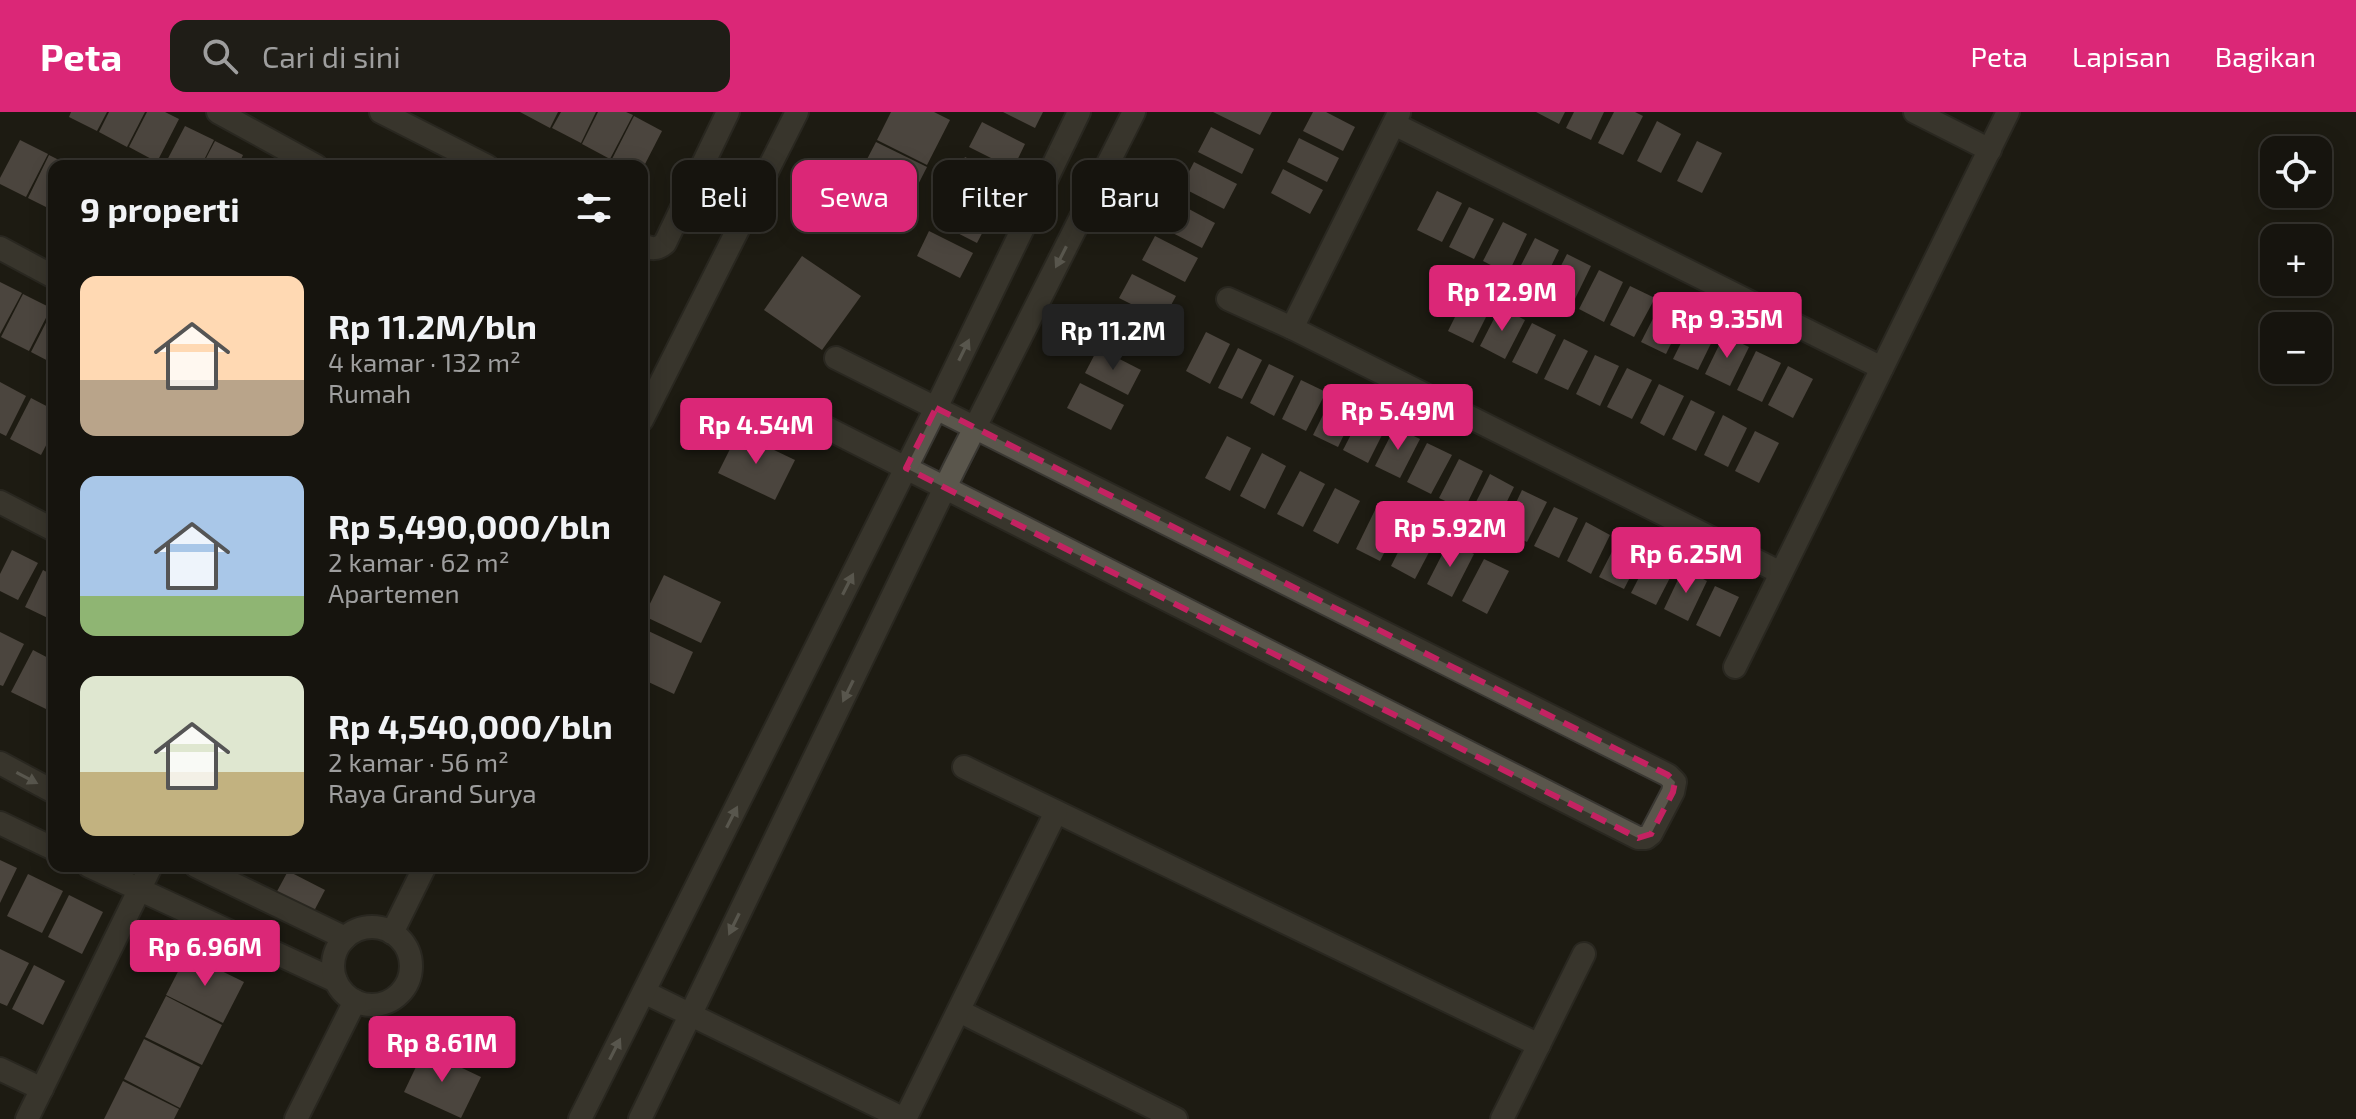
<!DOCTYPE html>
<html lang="id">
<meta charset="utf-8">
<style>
:root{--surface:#16140e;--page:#1f1d17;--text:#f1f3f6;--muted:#9e9e9e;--line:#35332e;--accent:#db2777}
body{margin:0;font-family:"Exo 2",sans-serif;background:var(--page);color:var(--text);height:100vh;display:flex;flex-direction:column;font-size:30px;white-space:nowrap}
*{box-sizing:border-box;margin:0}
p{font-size:26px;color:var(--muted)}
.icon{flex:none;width:44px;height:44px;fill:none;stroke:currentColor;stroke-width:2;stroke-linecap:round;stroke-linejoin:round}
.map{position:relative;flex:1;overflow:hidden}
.side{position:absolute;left:48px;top:48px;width:600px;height:712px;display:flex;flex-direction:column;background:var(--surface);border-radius:16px;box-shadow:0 4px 20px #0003,0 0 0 2px var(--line)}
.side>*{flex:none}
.banner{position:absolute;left:672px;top:48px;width:760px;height:72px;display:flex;gap:16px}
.tools{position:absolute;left:2260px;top:24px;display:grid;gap:16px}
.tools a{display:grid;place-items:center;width:72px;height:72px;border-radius:16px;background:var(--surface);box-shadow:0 4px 20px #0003,0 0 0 2px var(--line);font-size:40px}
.price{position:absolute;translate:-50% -68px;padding:0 18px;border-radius:8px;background:var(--accent);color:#fff;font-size:26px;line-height:52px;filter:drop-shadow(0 2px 4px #0008)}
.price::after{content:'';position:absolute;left:50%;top:48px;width:24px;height:18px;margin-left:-12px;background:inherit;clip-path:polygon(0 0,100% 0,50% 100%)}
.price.selected{background:#222;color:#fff}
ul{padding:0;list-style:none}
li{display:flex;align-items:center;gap:24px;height:200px;padding:0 32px}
li span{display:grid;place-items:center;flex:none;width:224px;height:160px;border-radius:16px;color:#555}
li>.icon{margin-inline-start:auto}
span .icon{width:96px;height:96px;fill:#fffc;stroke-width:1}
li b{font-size:34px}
h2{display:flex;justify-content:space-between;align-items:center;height:96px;padding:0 32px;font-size:34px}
.pill{padding:0 28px;border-radius:16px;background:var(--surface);box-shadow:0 4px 20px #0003,0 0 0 2px var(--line);font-size:28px;line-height:72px}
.pill.selected{background:var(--accent);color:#fff}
header{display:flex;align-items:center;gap:48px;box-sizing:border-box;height:112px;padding:0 40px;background:var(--accent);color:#fff}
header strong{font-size:38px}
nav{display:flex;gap:44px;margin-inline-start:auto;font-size:28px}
.search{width:560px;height:72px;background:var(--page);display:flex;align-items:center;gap:20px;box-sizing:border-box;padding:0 28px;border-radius:16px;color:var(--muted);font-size:30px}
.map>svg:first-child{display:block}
.building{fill:#847873}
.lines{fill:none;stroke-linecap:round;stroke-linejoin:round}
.minor-casing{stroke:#393732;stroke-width:26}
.minor{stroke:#5a564c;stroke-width:22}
.oneway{fill:#a09d95}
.marked{fill:none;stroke:#c42262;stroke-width:6;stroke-dasharray:16 10;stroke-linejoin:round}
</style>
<header>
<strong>Peta</strong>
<div class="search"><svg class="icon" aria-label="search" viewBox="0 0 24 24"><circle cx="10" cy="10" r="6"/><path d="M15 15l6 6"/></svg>Cari di sini</div>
<nav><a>Peta</a><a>Lapisan</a><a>Bagikan</a></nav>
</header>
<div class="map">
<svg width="2356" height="1007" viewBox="0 0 2356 1007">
<rect width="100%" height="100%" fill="#1e1b12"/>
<g class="building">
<path d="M71,0H107L97,19L69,5Z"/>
<path d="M109,0H145L127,35L99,20Z"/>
<path d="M147,0H165L179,7L157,50L129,35Z"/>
<path d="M520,0H558L550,16Z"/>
<path d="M561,0H596L581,31L552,16Z"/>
<path d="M598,0H626L633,3L610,47L582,32Z"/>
<path d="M891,0H934L950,8L927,53L877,28Z"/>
<path d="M1003,0H1043L1035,16Z"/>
<path d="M1213,0H1272L1260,23Z"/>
<path d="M1313,0H1326L1355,15L1343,39L1303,19Z"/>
<path d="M1536,0H1565L1559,12Z"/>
<path d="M1574,0H1604L1591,28L1566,16Z"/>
<path d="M1614,0H1635L1643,4L1623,43L1598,31Z"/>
<path d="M634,4L662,19L644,54H625L612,47Z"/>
<path d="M1657,9L1681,22L1661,61L1637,49Z"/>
<path d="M982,10L1025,32L1013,57L969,35Z"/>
<path d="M185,14L214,28L201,54H164Z"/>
<path d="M1211,15L1254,37L1242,62L1198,40Z"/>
<path d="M1299,26L1339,46L1327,70L1287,50Z"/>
<path d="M20,28L48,42L26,85L0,72V66Z"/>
<path d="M215,29L243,43L238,54H202Z"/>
<path d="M1697,29L1722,41L1702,81L1677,69Z"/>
<path d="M876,30L927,55L904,100L853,74Z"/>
<path d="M49,43L71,54H54V99L28,86Z"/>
<path d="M965,45L1008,67L995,92L952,70Z"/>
<path d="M1194,50L1237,72L1224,97L1181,75Z"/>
<path d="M1283,57L1323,78L1310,102L1271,81Z"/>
<path d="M1437,79L1462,91L1442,130L1417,118Z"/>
<path d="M947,84L990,106L977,131L934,109Z"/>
<path d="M1172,88L1215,111L1202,136L1159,114Z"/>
<path d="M1469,95L1494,107L1474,147L1449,135Z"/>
<path d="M1503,110L1527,122L1508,162L1483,149Z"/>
<path d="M929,119L973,141L960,166L917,144Z"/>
<path d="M1155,124L1198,146L1185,170L1142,148Z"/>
<path d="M1535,126L1559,138L1540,177L1515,165Z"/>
<path d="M1567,142L1591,154L1572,193L1547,181Z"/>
<path d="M802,144L861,184L822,238L764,198Z"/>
<path d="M1599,158L1623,170L1604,210L1579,197Z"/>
<path d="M1132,162L1176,184L1163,208L1119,186Z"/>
<path d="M0,170L22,181L0,222Z"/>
<path d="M1630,174L1655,186L1634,225L1610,213Z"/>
<path d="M1468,179L1493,191L1473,231L1448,219Z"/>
<path d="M23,182L51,196L29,239L1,225Z"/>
<path d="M1661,191L1685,203L1666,242L1641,230Z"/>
<path d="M54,195V252L31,240Z"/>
<path d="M1500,195L1525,208L1505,247L1480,234Z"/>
<path d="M1115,197L1158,219L1145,243L1102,221Z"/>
<path d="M1693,207L1717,219L1698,258L1673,247Z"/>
<path d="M1532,211L1556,223L1537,262L1512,250Z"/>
<path d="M1206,220L1230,232L1210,272L1186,259Z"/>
<path d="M1724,223L1749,235L1730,274L1705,262Z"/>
<path d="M1564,227L1588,239L1568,278L1544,267Z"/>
<path d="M1098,236L1141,258L1128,283L1085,261Z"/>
<path d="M1238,236L1262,248L1242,287L1218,276Z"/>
<path d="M1756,239L1781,251L1762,290L1737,278Z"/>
<path d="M1595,243L1619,254L1600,294L1576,282Z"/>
<path d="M1269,252L1294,264L1274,304L1250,291Z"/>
<path d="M1788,254L1813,267L1793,306L1768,293Z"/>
<path d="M1627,256L1652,268L1632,307L1607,295Z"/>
<path d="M1301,268L1326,280L1306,319L1282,307Z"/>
<path d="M0,270L26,284L6,324L0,321Z"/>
<path d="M1080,271L1124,293L1111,318L1067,296Z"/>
<path d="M1659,272L1684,284L1664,324L1640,311Z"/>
<path d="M1333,283L1357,296L1338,335L1313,323Z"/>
<path d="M31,286L54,298V318L41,343L10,327Z"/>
<path d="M1691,288L1715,300L1696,339L1672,327Z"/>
<path d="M1363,299L1388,311L1368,351L1343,338Z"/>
<path d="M1723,303L1747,316L1728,355L1704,343Z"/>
<path d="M1395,315L1420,327L1400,366L1375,354Z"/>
<path d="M1755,319L1779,331L1759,371L1735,359Z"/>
<path d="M738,321L795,348L775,388L718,361Z"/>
<path d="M1227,324L1251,336L1230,379L1205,366Z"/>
<path d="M1427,331L1452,343L1431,382L1407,370Z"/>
<path d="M1262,341L1286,354L1265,397L1240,384Z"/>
<path d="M1459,347L1483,359L1464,398L1439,386Z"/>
<path d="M1300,359L1325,372L1303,415L1277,402Z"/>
<path d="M1490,362L1514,375L1495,414L1470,402Z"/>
<path d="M1335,376L1360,389L1338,432L1313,419Z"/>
<path d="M1522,378L1547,390L1527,430L1503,418Z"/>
<path d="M1377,394L1402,406L1380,449L1356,437Z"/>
<path d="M1554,395L1578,406L1559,446L1534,434Z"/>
<path d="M1586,410L1610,423L1591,462L1567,449Z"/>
<path d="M1413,411L1438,423L1415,467L1391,454Z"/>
<path d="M1619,426L1644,438L1624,477L1599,465Z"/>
<path d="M1449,429L1474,442L1452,485L1427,472Z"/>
<path d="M12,438L38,451L18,488L0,479V462Z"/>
<path d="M1651,442L1676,454L1656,493L1631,481Z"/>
<path d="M1484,447L1509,459L1487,502L1462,489Z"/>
<path d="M1683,457L1707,469L1688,509L1664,497Z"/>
<path d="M43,458L54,464V500L50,507L25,495Z"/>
<path d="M664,463L721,490L701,531L644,504Z"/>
<path d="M1715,474L1739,485L1720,525L1696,513Z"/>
<path d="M642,516L693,540L674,582L642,567Z"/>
<path d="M0,520L24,532L3,574L0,573Z"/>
<path d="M33,538L54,549V582L46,597L11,580Z"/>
<path d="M0,748L17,756L0,791Z"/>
<path d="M288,759L325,778L313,801L275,783Z"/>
<path d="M28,762L63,779L42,821L7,804Z"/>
<path d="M69,783L103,800L82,842L48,825Z"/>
<path d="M0,837L29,851L7,894L0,891Z"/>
<path d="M187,842L244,870L223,911L166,883Z"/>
<path d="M34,853L65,869L43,913L12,897Z"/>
<path d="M166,884L222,913L202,953L145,925Z"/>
<path d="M144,927L200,955L180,996L124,967Z"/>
<path d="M424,938L481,965L461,1006L404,980Z"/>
<path d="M123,969L179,997L174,1007H104Z"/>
</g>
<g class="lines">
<g class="minor-casing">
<g id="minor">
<path d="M218,0L316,54"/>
<path d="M381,0L487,54"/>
<path d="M1915,0L1990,38"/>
<path d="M1394,12L1882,256"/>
<path d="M642,133C652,137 657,138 665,131L728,0"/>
<path d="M0,136L54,165"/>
<path d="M1228,187L1292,216L1781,461"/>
<path d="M1292,216L1399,1"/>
<path d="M803,304L1638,726H1646L1651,722L1673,680L1675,670L1668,663L836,246"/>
<path d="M642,308L797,0"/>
<path d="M0,390L54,418"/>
<path d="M1735,555L2008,0"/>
<path d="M0,651L54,680"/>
<path d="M964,655L1539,933"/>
<path d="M0,711L54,737"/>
<path d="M89,754L336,869"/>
<path d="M196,754L345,826"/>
<circle cx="372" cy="854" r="39"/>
<path d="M392,821L425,754"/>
<path d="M644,880L904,1007"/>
<path d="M959,899L1176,1007"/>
<path d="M0,957L42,977"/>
<path d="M27,1007L151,754"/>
<path d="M296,1007L355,889"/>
<path d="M580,1007L936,296L1079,0"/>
<path d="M640,1007L954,357L1134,0"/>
<path d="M905,1007L1056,700"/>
<path d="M1502,1007L1584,842"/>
</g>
</g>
<use href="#minor" class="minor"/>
</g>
<defs><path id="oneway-solid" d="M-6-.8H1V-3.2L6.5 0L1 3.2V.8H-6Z" transform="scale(2)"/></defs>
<g class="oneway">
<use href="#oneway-solid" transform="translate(1061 145) rotate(117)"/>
<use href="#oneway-solid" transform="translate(964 238) rotate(-64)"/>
<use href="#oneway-solid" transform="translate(848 472) rotate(-63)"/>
<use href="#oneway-solid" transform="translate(848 579) rotate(116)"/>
<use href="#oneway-solid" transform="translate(27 666) rotate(28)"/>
<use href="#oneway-solid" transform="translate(732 705) rotate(-63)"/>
<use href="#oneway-solid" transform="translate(734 812) rotate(116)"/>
<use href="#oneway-solid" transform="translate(615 937) rotate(-63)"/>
</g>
<path d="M0 0H2356V1007H0ZM936,296L1668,663L1675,670L1673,680L1651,722L1638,726L906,356Z" fill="#1e1b12" fill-opacity=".55" fill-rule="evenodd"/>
<path class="marked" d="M936,296L1668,663L1675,670L1673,680L1651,722L1638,726L906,356Z"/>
</svg>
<div class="tools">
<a><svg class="icon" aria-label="locate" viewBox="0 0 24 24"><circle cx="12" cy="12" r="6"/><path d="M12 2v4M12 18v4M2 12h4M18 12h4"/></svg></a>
<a>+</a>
<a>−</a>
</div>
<b class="price" style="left:1502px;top:221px">Rp 12.9M</b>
<b class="price" style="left:1727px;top:248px">Rp 9.35M</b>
<b class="price selected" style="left:1113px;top:260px">Rp 11.2M</b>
<b class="price" style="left:1398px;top:340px">Rp 5.49M</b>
<b class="price" style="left:756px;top:354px">Rp 4.54M</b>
<b class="price" style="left:1450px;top:457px">Rp 5.92M</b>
<b class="price" style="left:1686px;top:483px">Rp 6.25M</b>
<b class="price" style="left:205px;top:876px">Rp 6.96M</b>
<b class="price" style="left:442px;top:972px">Rp 8.61M</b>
<div class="banner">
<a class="pill">Beli</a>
<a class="pill selected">Sewa</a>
<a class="pill">Filter</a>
<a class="pill">Baru</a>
</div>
<section class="side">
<h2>9 properti<svg class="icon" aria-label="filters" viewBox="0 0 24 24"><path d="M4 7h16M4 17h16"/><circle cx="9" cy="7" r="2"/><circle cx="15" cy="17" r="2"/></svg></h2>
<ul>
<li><span style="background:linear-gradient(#ffd9b3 65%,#b9a48a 0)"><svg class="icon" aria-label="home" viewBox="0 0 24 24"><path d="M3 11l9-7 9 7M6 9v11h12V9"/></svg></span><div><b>Rp 11.2M/bln</b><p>4 kamar · 132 m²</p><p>Rumah</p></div></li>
<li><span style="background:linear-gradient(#a9c7e8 75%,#8fb573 0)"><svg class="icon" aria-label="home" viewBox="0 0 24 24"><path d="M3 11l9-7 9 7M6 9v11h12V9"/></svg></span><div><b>Rp 5,490,000/bln</b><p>2 kamar · 62 m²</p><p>Apartemen</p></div></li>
<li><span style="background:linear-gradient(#dfe7d0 60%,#c2b280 0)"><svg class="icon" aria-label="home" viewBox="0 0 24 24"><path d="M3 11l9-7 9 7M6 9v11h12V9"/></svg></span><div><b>Rp 4,540,000/bln</b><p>2 kamar · 56 m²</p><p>Raya Grand Surya</p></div></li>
</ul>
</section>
</div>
